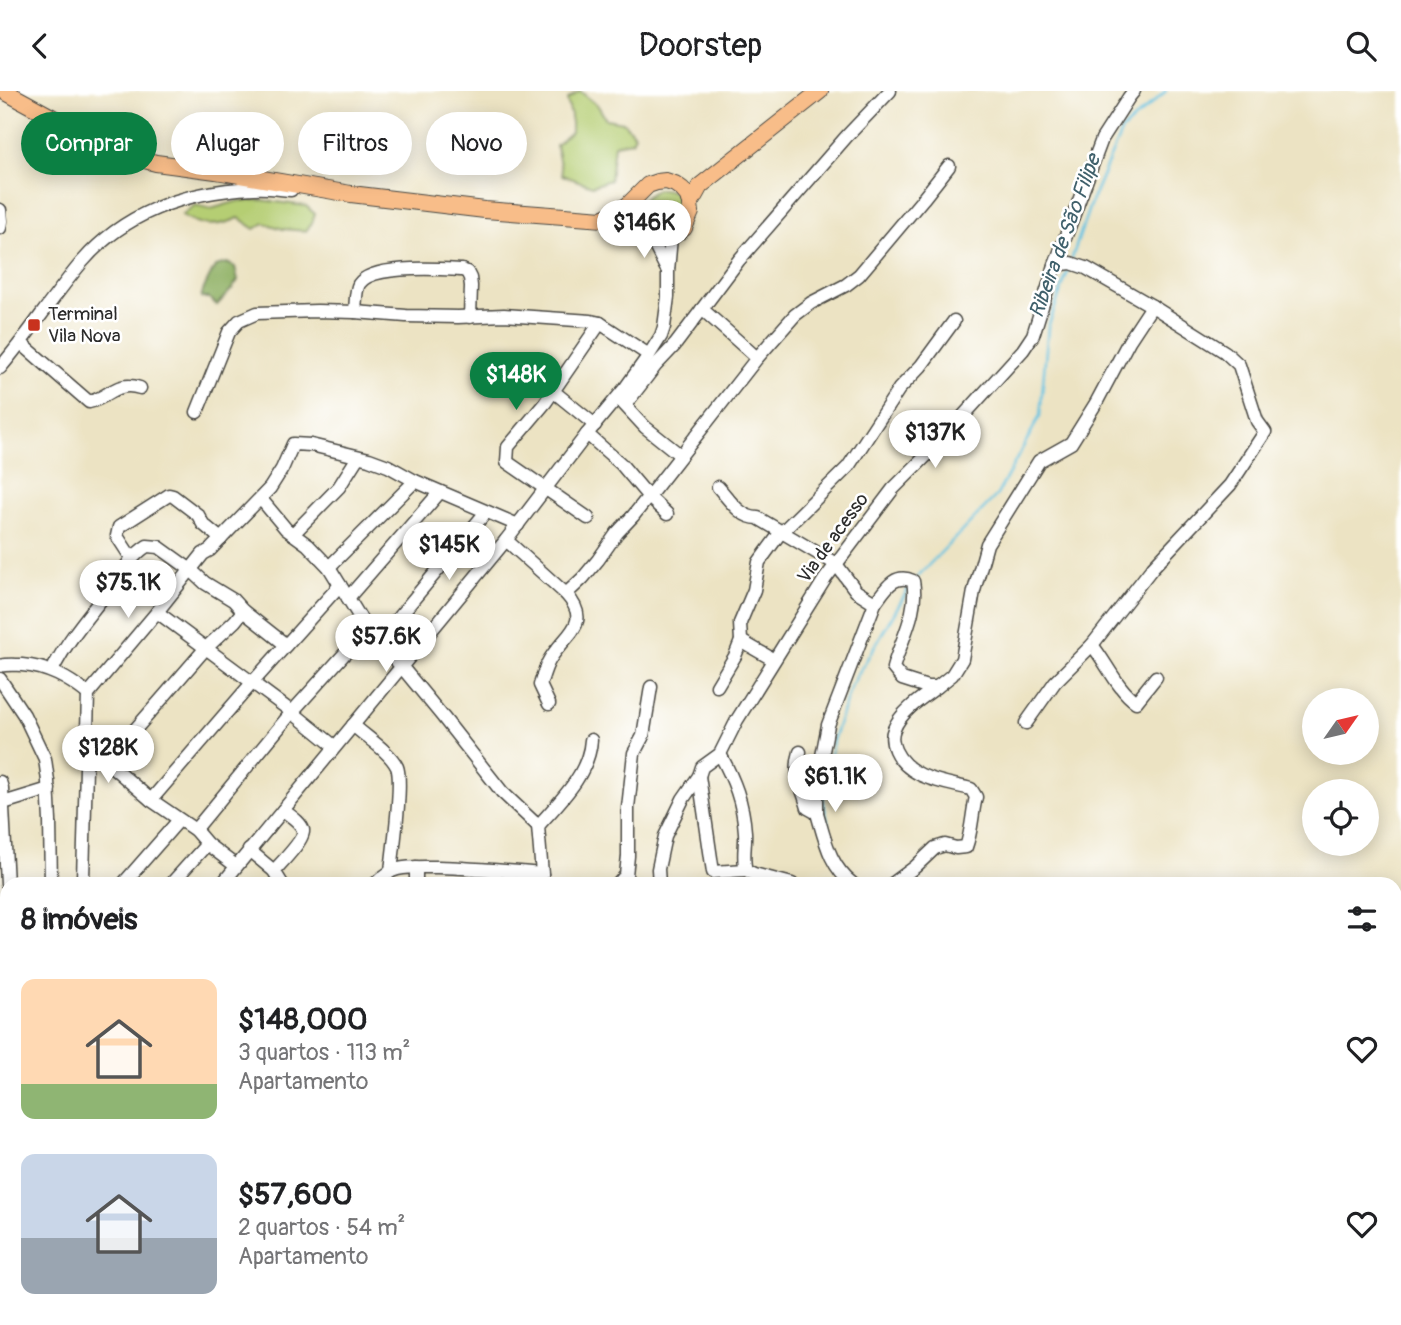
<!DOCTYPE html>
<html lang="pt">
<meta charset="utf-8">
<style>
:root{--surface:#fff;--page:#f2f2f2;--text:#202124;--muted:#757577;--accent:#0b8043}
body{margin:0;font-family:Pangolin,sans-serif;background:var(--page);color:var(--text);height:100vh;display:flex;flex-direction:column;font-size:26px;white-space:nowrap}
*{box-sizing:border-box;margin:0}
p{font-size:23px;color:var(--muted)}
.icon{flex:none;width:38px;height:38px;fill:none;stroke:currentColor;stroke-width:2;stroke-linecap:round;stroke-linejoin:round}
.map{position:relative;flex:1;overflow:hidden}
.details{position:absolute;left:0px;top:786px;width:1402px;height:450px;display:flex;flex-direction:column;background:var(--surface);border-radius:21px 21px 0 0;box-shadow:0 4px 18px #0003}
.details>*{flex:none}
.guide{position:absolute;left:21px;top:21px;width:700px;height:63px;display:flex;gap:14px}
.needle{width:46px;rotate:56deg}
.controls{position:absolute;left:1302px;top:597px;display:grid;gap:14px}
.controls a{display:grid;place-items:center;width:77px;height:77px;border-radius:50%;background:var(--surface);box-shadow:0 4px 18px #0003;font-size:35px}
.price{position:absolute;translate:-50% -60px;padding:0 16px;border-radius:24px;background:#fff;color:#222;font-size:23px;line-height:46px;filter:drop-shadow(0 2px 4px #0008)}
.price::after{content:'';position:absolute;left:50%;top:42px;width:21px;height:16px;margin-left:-10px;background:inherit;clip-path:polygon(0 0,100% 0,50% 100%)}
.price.on{background:var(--accent);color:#fff}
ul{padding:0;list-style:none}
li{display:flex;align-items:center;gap:21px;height:175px;padding:0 21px}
li span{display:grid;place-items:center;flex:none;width:196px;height:140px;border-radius:14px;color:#555}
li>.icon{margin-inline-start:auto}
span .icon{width:84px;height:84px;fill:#fffc;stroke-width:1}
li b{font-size:30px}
h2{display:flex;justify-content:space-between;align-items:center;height:84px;padding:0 21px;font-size:30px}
.pill{padding:0 24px;border-radius:32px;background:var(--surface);box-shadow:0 4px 18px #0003;font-size:24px;line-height:63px}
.pill.on{background:var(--accent);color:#fff}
header{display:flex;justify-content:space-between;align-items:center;height:91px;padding:0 21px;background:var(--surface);font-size:32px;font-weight:600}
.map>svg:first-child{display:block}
.green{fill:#b5ce73;stroke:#707c4f;stroke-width:2}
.forest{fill:#90b165;stroke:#5e6e48;stroke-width:2}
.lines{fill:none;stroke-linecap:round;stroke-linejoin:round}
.stream{stroke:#63c2e1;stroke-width:2.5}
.minor-casing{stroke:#484742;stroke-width:15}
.major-casing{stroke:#484742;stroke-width:18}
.minor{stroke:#fff;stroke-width:12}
.major{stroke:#f8bd89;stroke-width:16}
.poi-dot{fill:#c8321e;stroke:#fff;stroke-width:2.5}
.labels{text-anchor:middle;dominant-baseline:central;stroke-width:5;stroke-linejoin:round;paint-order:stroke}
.poi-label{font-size:19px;fill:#2b2b2b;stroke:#fff;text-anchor:start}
.street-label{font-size:19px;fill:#2b2b2b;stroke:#fff}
.water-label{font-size:21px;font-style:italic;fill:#3f606b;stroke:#fff}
</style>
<header><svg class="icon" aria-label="back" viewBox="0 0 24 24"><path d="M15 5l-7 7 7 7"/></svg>Doorstep<svg class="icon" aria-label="search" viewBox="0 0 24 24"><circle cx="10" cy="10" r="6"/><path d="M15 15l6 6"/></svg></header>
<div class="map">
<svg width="1401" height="1234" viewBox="0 0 1401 1234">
<rect width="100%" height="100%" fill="#fff"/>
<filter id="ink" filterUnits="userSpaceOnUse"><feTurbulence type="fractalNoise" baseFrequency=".0143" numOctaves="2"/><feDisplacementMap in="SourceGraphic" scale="14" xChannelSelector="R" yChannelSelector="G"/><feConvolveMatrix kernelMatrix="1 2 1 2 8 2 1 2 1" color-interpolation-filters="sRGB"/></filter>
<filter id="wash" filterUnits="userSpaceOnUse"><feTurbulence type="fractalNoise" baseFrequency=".00686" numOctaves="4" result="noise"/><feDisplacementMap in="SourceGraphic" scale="28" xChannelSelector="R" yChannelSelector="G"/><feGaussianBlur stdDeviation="1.57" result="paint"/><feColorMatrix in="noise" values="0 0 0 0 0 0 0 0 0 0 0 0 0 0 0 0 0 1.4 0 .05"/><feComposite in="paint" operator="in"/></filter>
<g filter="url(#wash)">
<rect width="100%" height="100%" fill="#ece3c3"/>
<g class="green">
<path d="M580,0L598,15L606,28L623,31L635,44L632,50L614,53L610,89L592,95L562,84L556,54L571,41V25L567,9Z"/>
<path d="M658,98C683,98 686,114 679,134L666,142L646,135C633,117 641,106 658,98Z"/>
<path d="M261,109L306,115L315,123L312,132L306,140L283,138L264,132L255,138L239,127C218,136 202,137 182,124L195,114L211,118L238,110Z"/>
</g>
<path class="forest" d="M227,172L235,176L238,189L232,198L217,214L209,207H201C203,196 210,186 215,175Z"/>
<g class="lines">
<g class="stream">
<path d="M1072,167L1091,111L1122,39L1166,0"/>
<path d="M917,486L997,404L1040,325L1048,236L1069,177"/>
<path d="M831,747L823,708L833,649L851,595L909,497"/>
<path d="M1395,831L1401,820"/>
<path d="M716,1228L717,1234"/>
<path d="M858,1234L859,1228"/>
</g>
</g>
</g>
<g filter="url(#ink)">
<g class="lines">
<g class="minor-casing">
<g id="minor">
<path d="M0,119L1,130L0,137"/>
<path d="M649,143L666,177"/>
<path d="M1055,174L1102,48L1129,6L1134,0"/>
<path d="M702,218L757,267"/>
<path d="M355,221C356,213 355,200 359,193C372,173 440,178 462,179L467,181L470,187L471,195L470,226"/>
<path d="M21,252L89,311C109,307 116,289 140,297"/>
<path d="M0,277C29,243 53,205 82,171C126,120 188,100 254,97C266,96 279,98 291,99"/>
<path d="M553,300L595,334"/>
<path d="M620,309L645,336L680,364"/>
<path d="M625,314L656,274L675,254L739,169L847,45L890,0"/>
<path d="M197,321L229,241L239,230L257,222L317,220L355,221L406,225L458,226L504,224L591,230L600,232L649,264"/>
<path d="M587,343L621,373L648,405L667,423"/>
<path d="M718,396C730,409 740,427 758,427L836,473L856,500L875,512C885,499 894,481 913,490C919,520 901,549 893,577L902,588L927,596H937L952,584L962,568L974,500L987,453L1039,370L1071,352L1096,312L1129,250L1152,215"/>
<path d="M261,408L286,438L308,454L329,476L367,538L401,575L443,626L502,701L538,735"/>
<path d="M588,427L507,371L508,356L545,312L600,232"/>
<path d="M293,443L339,396L358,366"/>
<path d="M506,449L566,503C593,533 566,542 550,568C545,576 543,585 540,594L549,613"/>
<path d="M132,468L117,445L119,436L169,404L173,405L198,424L203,433L221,448"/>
<path d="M329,476L415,390"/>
<path d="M566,503L583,487L598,469L617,442L633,425L657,395L757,267L795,224L811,212L846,194L859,184L923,108L949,75"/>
<path d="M348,507L440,401"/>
<path d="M157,521L203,463L210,459L270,397L282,378L293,353L311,354L369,368L388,375L415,390L518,434"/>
<path d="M741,550L774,569"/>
<path d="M378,551L486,421"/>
<path d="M1092,554C1106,571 1118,599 1136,611L1156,586"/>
<path d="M0,575C7,573 15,574 22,574C48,576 68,587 88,603"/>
<path d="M52,580C66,551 88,525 108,500C120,484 131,465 147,455L159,456L191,479L205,492L233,509L243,520L286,554"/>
<path d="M0,588L24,624L45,668L48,690L50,730L51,793"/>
<path d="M717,595L735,565L741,550L740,532L754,499L759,471L778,445L848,376L899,298L921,275L954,230"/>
<path d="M353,634C366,646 390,661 397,676C403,690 393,761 391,780"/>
<path d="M87,654L151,709"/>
<path d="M800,661C793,684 802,695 808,717L817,722C825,749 830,776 853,793"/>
<path d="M720,663C734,689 743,711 745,741C746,753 742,767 746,779L754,783L792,793"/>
<path d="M107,671L205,558L235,530L243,520"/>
<path d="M699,685L713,781L746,779"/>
<path d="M0,691L2,697L7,793"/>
<path d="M0,713L49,698"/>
<path d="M817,722V691L828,634L875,512"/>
<path d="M538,735C560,710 589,683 591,649"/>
<path d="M538,735L542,783L540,793"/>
<path d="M195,739L292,621L367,538"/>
<path d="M249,759L274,780L282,793"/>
<path d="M236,775L207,753L195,739L151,709L252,592L340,494"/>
<path d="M274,780C281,772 305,748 303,739C301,731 289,724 283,719"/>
<path d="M79,793L83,788L88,603L157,521L292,621L334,655"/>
<path d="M123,793L179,729"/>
<path d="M171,793L207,753"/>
<path d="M222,793L506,449L587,343L626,296L649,264L661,245L664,236L668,206V180L671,146"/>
<path d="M375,793C382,786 389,780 398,778C410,775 424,776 437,776C472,777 507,780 542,783"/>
<path d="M416,793V776"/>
<path d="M618,793L626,784L628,765V717L634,662L643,645L651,596"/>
<path d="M659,793L658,778L665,745L683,708L699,685L702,676L720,663L737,629L825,488L893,398L935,356L1023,259L1033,244L1055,174L1071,172L1086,177L1152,215L1225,261L1239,274L1257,330L1265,341L1230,394L1153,476L1092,554L1055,591L1026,632"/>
<path d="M892,793L915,776L935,757L945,754L956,757L966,756C972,740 972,722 976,706L971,698C944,691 908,688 895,659C892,652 891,645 894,638C901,620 922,607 937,596"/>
<path d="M0,953L7,943"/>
<path d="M0,1017L7,1011"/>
<path d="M0,1058L7,1050"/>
<path d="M0,1151L7,1143"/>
<path d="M0,1207L7,1204"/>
<path d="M120,1228L126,1234"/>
<path d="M993,1233L994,1234"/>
<path d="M57,1234L60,1228"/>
<path d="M100,1234L102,1228"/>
<path d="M392,1234L397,1228"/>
<path d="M1056,1234L1067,1228"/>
</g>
</g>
<g class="major-casing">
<g id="major">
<path d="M4,0L57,29L129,65L156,72L216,80L351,103L485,119L603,128L643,139L653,145L662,147L671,146L684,137L691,121L690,113L688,105L682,98L675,93L666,90L657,91L648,94L627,115L603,128"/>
<path d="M690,113L700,95L820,0"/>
</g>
</g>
<use href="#minor" class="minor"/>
<use href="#major" class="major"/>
</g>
</g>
<rect class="poi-dot" x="27" y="227" width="14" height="14" rx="3.5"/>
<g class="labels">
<g class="poi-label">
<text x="48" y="223">Terminal<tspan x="48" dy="22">Vila Nova</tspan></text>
</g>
<g class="street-label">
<text transform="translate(833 447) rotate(-54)">Via de acesso</text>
</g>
<g class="water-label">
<text transform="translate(1065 145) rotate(-70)">Ribeira de São Filipe</text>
</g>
</g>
</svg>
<div class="controls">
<a><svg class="needle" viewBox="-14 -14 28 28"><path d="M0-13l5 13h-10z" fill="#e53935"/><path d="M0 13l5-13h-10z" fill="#757577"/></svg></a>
<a><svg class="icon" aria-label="locate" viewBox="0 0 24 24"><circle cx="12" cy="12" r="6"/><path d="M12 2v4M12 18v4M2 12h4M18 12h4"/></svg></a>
</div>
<b class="price" style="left:644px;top:169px">$146K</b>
<b class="price on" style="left:516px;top:321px">$148K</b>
<b class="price" style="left:935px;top:379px">$137K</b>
<b class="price" style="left:449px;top:491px">$145K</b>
<b class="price" style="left:128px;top:529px">$75.1K</b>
<b class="price" style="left:386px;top:583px">$57.6K</b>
<b class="price" style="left:108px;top:694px">$128K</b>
<b class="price" style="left:835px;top:723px">$61.1K</b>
<div class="guide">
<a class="pill on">Comprar</a>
<a class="pill">Alugar</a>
<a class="pill">Filtros</a>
<a class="pill">Novo</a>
</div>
<section class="details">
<h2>8 imóveis<svg class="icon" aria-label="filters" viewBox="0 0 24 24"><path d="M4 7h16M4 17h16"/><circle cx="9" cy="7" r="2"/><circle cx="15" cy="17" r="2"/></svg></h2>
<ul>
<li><span style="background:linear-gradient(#ffd9b3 75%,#8fb573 0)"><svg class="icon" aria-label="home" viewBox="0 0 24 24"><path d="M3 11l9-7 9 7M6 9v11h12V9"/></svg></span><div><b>$148,000</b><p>3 quartos · 113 m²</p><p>Apartamento</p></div><svg class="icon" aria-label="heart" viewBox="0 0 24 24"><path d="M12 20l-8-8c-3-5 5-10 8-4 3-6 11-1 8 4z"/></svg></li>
<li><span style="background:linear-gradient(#c9d6e8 60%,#9aa5b1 0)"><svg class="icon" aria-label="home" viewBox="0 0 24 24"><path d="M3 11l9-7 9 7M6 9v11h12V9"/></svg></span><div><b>$57,600</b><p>2 quartos · 54 m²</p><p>Apartamento</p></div><svg class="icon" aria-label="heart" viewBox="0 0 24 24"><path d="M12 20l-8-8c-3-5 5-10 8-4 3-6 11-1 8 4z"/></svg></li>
</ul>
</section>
</div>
